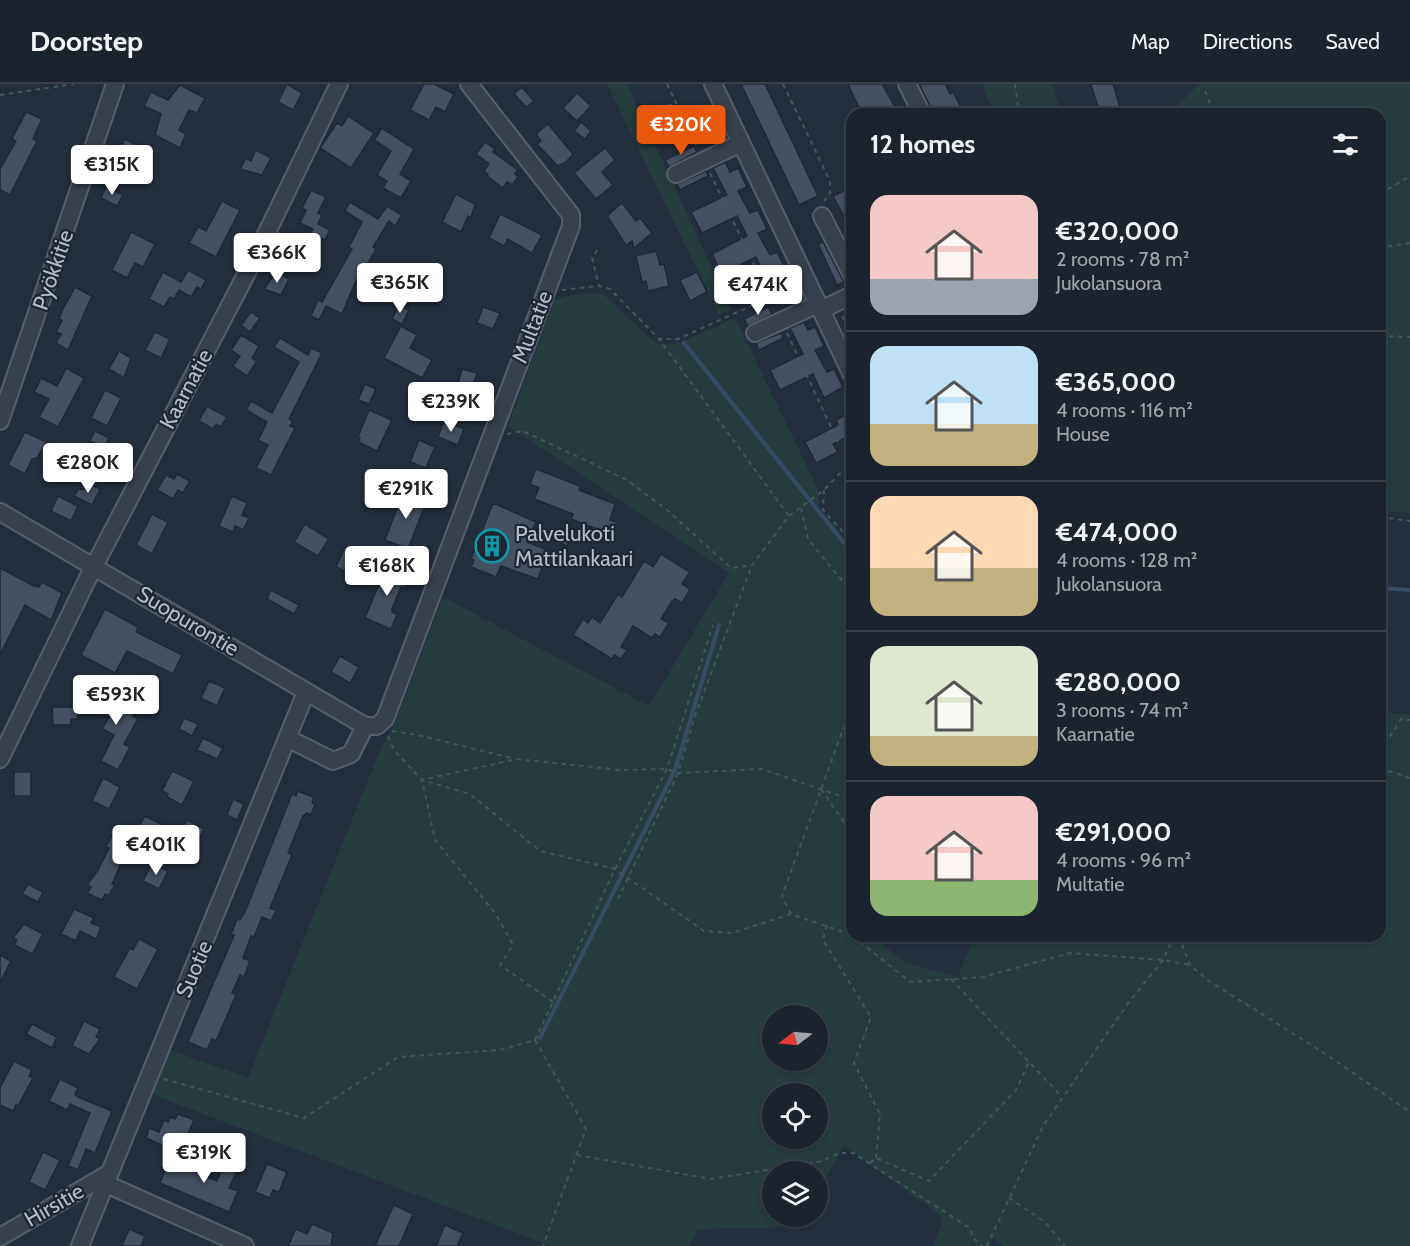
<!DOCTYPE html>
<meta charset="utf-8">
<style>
:root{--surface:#1b232e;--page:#242b36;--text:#f1f3f6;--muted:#a0a4aa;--line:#39404a;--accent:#ea580c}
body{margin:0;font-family:Cabin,sans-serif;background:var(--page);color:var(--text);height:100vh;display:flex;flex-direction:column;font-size:22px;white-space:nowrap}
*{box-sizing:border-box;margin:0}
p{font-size:20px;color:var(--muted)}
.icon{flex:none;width:33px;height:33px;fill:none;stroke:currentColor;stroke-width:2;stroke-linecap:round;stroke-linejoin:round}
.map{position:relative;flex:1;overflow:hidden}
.drawer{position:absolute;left:846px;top:24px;width:540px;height:834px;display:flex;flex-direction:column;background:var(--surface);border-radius:18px;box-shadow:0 3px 9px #0003,0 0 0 2px var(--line)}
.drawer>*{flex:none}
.needle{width:39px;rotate:254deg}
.buttons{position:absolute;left:762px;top:921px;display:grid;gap:12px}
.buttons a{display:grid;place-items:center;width:66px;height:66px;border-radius:50%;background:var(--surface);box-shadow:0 3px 9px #0003,0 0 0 2px var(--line);font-size:30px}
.price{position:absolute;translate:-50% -51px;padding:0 14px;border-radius:6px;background:#fff;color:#222;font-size:20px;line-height:39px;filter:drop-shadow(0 2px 3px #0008)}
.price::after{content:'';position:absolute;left:50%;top:36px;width:18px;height:14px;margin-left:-9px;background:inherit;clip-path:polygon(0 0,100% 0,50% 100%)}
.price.on{background:var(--accent);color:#fff}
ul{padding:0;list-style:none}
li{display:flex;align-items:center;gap:18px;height:150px;padding:0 24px}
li+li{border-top:2px solid var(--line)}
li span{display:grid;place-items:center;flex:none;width:168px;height:120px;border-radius:18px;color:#555}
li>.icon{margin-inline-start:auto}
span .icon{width:72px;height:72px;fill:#fffc;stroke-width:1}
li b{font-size:26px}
h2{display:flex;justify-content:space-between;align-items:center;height:72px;padding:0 24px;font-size:26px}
header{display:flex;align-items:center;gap:36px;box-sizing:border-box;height:84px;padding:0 30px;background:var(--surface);border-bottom:2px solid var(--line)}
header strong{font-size:28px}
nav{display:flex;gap:33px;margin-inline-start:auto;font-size:21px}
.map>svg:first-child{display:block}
.green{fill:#263c3f;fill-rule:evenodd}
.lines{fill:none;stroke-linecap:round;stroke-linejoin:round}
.stream{stroke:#394c67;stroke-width:4}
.building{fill:#455162;stroke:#1f2835;stroke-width:1.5}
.minor-casing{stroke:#565f6c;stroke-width:20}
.path{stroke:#44595c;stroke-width:2;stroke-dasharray:4.5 4.5;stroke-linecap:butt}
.minor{stroke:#38414e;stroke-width:16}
.labels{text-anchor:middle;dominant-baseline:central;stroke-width:4.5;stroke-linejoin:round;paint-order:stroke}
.street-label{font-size:22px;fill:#b4bcc9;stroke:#1d2633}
.poi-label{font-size:22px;fill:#b4bcc9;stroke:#1d2633;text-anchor:start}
</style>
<header>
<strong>Doorstep</strong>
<nav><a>Map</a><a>Directions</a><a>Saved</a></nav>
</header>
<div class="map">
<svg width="1410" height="1162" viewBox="0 0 1410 1162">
<rect width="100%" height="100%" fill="#242f3e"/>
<g class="green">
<path d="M607,0H627L731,225L719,231Z"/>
<path d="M983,0H1052L1061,30H993Z"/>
<path d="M1199,0H1410V429L1380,426V30H1169Z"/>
<path d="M602,209L657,260L680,259L735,234L818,405L820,425L852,463V852H873L905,879L958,893L974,852H1380V628L1410,631V1162H1002L994,1153L988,1162H934L943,1133L844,1062L818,1108V1088H772V1132L804,1133L798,1143L698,1145L690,1162H551L151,1010L170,966L248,994L381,664L394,641L443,513L649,622L729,489L508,342L554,216L571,211ZM772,932H818V976H772ZM772,1010H818V1054H772Z"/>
</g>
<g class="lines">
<g class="stream">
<path d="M684,259L852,469"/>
<path d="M1380,504L1410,506"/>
<path d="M540,954L675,686L719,541"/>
</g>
</g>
<g class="building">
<path d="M287,0L302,9L293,26L278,18Z"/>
<path d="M424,0H434L454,10L445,28L436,23L429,36L410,26Z"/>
<path d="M741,0H765L818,112L799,121Z"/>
<path d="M848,0H882L899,30H862Z"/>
<path d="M919,0H945L950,10L953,8L963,27L956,30H934Z"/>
<path d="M1091,0H1113L1122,30H1100Z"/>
<path d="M180,1L205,14L197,29L189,26L179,46L186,50L180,64L155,51L161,30L144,22L151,8L168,16Z"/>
<path d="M522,3L534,17L526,23L514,10Z"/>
<path d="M577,9L591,22L577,37L563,24Z"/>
<path d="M671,18L681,38L655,51L645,31Z"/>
<path d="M26,28L42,35L33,55L37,57L10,111L0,106V85L16,57L12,55Z"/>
<path d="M348,32L374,49L351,84L320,64L337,39L342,42Z"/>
<path d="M712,32L719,47L697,59L689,43Z"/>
<path d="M581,38L591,47L585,55L574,47Z"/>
<path d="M548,40L573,70L566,78L558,82L537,60L541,57L536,50Z"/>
<path d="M382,44L414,65L400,90L411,97L401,114L383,104L387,97L377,91L391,67L374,56Z"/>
<path d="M125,55L143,64L130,90L111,81L120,59L122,61Z"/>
<path d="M485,58L495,65L493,68L518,86L515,90L518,93L512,101L507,98L503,104L487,92L488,90L484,87L489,80L476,70Z"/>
<path d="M694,62L697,68L669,83L665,76Z"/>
<path d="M605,64L615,76L602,88L613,101L596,115L574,89Z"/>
<path d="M256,66L271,74L262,91L240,85L246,74L251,77Z"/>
<path d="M725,78L730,88L738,84L747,103L738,107L750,129L758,126L767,145L758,149L770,171L777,168L787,187L767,196L756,173L722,190L712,170L747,152L737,132L702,149L691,128L727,111L713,84Z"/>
<path d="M706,87L708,92L680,106L677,100Z"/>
<path d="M106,103L123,111L117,122L101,114Z"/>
<path d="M852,103V129L844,133L833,112Z"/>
<path d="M311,106L326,113L318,129L322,131L318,140L330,146L325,156L310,149L313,145L300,139L306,126L302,124Z"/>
<path d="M456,110L475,120L471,134L468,132L461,148L442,138Z"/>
<path d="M222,117L240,126L216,173L189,159L198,143L206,147Z"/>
<path d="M350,118L378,135L387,122L402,131L395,142L389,137L373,163L376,165L364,186L361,185L342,230L326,222L319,236L311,232L318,216L322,218L352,165L349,163L362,138L345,127Z"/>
<path d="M622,119L636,137L640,134L652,149L634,164L632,157L626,161L607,132Z"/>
<path d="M500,130L542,151L532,169L508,155L504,162L489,154Z"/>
<path d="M131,148L155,160L143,183L135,179L127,194L112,186Z"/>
<path d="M823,158L844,198L837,201L818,160Z"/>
<path d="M656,167L660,181L664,180L669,202L648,207L646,197L642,198L636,172Z"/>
<path d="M188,186L206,196L201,205L197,203L191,213L179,206L174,215L170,213L164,223L149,215L163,188L181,198Z"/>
<path d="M276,188L289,195L281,211L264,205Z"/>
<path d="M697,188L707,208L690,217L680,196Z"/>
<path d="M75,203L92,212L68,266L56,259L61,250L56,248L62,236L59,235L63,225Z"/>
<path d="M399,221L409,226L402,240L392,235Z"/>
<path d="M483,223L500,229L493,245L477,239Z"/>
<path d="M768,223L772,230L748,242L744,235Z"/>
<path d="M251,228L260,234L250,248L241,241Z"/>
<path d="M804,238L808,246L815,243L824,262L815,266L827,288L834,285L843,303L824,314L813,290L780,306L770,286L803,270L790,244Z"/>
<path d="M401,242L417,251L410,264L432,276L422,294L384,274Z"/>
<path d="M155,248L170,255L161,274L145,266Z"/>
<path d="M781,249L783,254L759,266L756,259Z"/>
<path d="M241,251L259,262L252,274L257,277L247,292L233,282L240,272L231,266Z"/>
<path d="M280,254L308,271L311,264L322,269L289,335L293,337L290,342L295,344L271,391L256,384L268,361L258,356L267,338L246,326L251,317L272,329L299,278L274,263Z"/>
<path d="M119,267L131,274L124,294L109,285Z"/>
<path d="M66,284L84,294L58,343L39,333L49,315L34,308L41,294L57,302Z"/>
<path d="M462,285L477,289L471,307L457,303Z"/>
<path d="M365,300L376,305L369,320L358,316Z"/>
<path d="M105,306L121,314L107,342L91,334Z"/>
<path d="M207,322L227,333L221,343L216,340L213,345L199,337Z"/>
<path d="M369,326L392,336L377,367L358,358L360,354L358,353Z"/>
<path d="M852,328V351L833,360L838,368L816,379L805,358L838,341L836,336Z"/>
<path d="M444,337L464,345L458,361L438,353Z"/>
<path d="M95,347L109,354L104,364L90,357Z"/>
<path d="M25,348L46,358L37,374L32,375L25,390L8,381Z"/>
<path d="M419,356L435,363L426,384L410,378Z"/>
<path d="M536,385L580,402L579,406L615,420L610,436L617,438L612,451L571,435L573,430L534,415L539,404L530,400Z"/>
<path d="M177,390L190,397L183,409L178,406L173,415L157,406L166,391L174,395Z"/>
<path d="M87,398L100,405L92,421L74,412L79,404L83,406Z"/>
<path d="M404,406L427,416L408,465L385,456Z"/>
<path d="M58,412L78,422L71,437L51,427Z"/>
<path d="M232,412L247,419L242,431L249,434L243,446L235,442L233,448L219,442Z"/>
<path d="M493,419L536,438L527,458L548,466L538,495L501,482L496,493L471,483L474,476L471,475Z"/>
<path d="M152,430L168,438L152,470L136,461Z"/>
<path d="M305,440L329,455L318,472L294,458Z"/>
<path d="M554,445L572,452L567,462L550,454Z"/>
<path d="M344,466L357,472L349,489L336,483Z"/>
<path d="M661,470L690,488L682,500L690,505L682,519L675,515L672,517L661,535L669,539L660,553L655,550L652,554L633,542L621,563L627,566L621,575L614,571L612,575L573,551L583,535L588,539L592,533L600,539L618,510L622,513L644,477L653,483Z"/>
<path d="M396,483L411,490L405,504L401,503L392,525V528L397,530L391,545L365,534L385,485L393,489Z"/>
<path d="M0,484L34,502L39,503L42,498L62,509L51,536L25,521L0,571Z"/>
<path d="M271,506L299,521L294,530L267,515Z"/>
<path d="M105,525L138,543L136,548L182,571L173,590L127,567L115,589L81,571Z"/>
<path d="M340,572L359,583L350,599L331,588Z"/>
<path d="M209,597L225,604L217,622L201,614Z"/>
<path d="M93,602L119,616L120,613L133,619L130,623L136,626L133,632L138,635L124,660L130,663L118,686L101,677L114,651L102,645L109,633L105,631L109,623L88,612Z"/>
<path d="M52,623H78V635H71V641H53Z"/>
<path d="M184,634L198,640L192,652L179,645Z"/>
<path d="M203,654L223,664L217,675L197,666Z"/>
<path d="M172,687L194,697L182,721L167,713L168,710L162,707Z"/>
<rect x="14" y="688" width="17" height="24"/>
<path d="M103,694L120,703L109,725L92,717Z"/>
<path d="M297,707L314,713L312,719L315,720L311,731L307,729L303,732L288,769L292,771L270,824L276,826L271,837L262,833L254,853L251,852L243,874L250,877L244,893L240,891L232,909L236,911L216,957L212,955L207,966L188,958L232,856L234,851L231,850L237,835L240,836L245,828L292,710L296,712Z"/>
<path d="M233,715L244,720L237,736L227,731Z"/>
<path d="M145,732L163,741L159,751L140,741Z"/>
<path d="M187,736L204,745L195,763L177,754Z"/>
<path d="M117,749L133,756L129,763L133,765L128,775L124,773L112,800L115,801L109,811L105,810L102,816L87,809L91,803L87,801L98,786L109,764L106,763L111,753L113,754Z"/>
<path d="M152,779L168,787L159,805L143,797Z"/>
<path d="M28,800L43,808L38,818L22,810Z"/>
<path d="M74,825L94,834L91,839L101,843L96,855L80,847L76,857L61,850Z"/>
<path d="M24,840L43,850L32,870L14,861L17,856L13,854Z"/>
<path d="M139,855L158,865L137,905L114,893L130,864L133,866Z"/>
<path d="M0,871L11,877L0,899Z"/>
<path d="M84,937L100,945L96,953L100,955L89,970L72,962Z"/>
<path d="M32,940L57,953L52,964L26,950Z"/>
<path d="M14,977L32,986L29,992L33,994L18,1022L16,1021L13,1027L0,1021V1004Z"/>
<path d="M60,995L78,1004L75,1010L78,1013L112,1027L95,1069L86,1065L78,1086L68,1082L90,1029L70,1020L67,1026L49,1017Z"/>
<path d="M178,1030L194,1036L180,1069L146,1054L149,1044L159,1048L164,1036L168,1038L171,1033L175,1035Z"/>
<path d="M43,1068L60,1076L45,1106L29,1098Z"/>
<path d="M226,1074L240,1080L229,1104L238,1107L229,1128L160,1099L169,1077L217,1097Z"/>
<path d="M267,1080L287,1088L279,1108L273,1106L270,1114L255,1108Z"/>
<path d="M394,1121L413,1130L399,1162H375Z"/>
<path d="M312,1140L333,1149L331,1162H288L296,1145L307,1150Z"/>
<path d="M445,1141L463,1149L457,1162H436Z"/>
<path d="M129,1145L145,1152L141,1162H122Z"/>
</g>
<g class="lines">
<g class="minor-casing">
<g id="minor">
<path d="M713,0L852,291"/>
<path d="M907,0L922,30"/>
<path d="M676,90L741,59"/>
<path d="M822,132L852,191"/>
<path d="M821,226L852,211"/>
<path d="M755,249L818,220"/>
<path d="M0,337L115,0"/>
<path d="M0,428L365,642H377L385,635L571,142V131L469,0"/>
<path d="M289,655L333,677L351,670L365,642"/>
<path d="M0,675L88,494L253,177L339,0"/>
<path d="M104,1099L245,1162"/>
<path d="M0,1153L108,1090"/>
<path d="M80,1162L306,608"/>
</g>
</g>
<g class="path">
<path d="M667,0L698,65"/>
<path d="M783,0L830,97V109L824,117"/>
<path d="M1015,0L1019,30"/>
<path d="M1205,7L1214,30"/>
<path d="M0,11L74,0"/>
<path d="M710,89L770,214"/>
<path d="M1380,110L1410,92"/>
<path d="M1380,160L1384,163L1410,159"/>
<path d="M597,166L592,174L599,202"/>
<path d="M562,206L599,202L610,205L659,255H678L793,203"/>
<path d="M842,232L852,253"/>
<path d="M787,249L838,358"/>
<path d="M1380,252L1410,253"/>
<path d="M507,350L523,347L627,396L667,426L731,484L752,481L789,432L659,255"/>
<path d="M824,406L823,426L852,458"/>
<path d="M801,424L808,455L852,509"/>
<path d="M789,432L824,406L852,377"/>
<path d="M1380,433L1410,437"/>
<path d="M392,647L418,651L515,675"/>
<path d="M388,652L394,666L422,696L470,710L540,767L615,785L704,847L732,849L791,830L852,851"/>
<path d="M1380,668L1401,635L1410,636"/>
<path d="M1380,684L1410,694"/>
<path d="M821,705L852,750"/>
<path d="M618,815L678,689L696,629L752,481"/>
<path d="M791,830L782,812L852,621"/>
<path d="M827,841L823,856L871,933L854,979L880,1030L876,1074"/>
<path d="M849,848L852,831"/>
<path d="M853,852L910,898L983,893L1070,869L1163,876L1190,881"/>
<path d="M1179,852L1190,881L1209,897L1324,969L1410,1028"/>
<path d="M951,895L1062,1013"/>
<path d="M553,918L500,881L513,861L495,829L435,756L422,696L517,675L620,686L667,685L678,689L762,685L852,716"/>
<path d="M535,956L586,1045L543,1162"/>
<path d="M164,995L304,1034L398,973L500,966L535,956L615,785L667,685L713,541"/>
<path d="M577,1071L711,1095L822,1077L839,1069H853L970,1144L973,1154L982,1162"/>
<path d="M870,1079L876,1074L929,1097L1016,1006L1029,978"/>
<path d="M1009,1114L1045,1138L1065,1162"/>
<path d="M987,1162L1043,1042L1129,918L1163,876L1174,852"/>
</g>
<use href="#minor" class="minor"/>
</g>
<defs>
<g id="building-ring" transform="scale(1.725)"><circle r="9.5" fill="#1d2633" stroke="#0f9aa8" stroke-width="1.5"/><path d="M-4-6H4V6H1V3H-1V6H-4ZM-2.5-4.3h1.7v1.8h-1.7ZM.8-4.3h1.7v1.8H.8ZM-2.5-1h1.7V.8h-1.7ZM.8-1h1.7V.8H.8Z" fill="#0f9aa8"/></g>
</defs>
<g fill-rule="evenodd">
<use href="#building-ring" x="492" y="462"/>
</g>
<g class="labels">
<g class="street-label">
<text transform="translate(53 186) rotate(-71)">Pyökkitie</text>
<text transform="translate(532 243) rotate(-69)">Multatie</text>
<text transform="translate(186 305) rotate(-62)">Kaarnatie</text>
<text transform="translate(188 537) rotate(31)">Suopurontie</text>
<text transform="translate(194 885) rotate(-67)">Suotie</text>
<text transform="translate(54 1121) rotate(-30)">Hirsitie</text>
</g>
<g class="poi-label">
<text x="515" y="449">Palvelukoti<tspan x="515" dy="25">Mattilankaari</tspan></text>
</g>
</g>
</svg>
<div class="buttons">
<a><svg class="needle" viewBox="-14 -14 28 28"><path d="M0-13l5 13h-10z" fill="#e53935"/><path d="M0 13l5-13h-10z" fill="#a0a4aa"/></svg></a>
<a><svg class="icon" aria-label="locate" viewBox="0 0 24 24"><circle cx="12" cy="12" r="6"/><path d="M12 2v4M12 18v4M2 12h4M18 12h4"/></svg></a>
<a><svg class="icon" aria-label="layers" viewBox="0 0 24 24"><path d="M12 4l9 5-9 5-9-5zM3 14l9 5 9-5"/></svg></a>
</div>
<b class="price on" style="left:681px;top:72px">€320K</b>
<b class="price" style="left:112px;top:112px">€315K</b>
<b class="price" style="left:277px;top:200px">€366K</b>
<b class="price" style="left:400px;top:230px">€365K</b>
<b class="price" style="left:758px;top:232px">€474K</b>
<b class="price" style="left:451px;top:349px">€239K</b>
<b class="price" style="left:88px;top:410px">€280K</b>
<b class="price" style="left:406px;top:436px">€291K</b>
<b class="price" style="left:387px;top:513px">€168K</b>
<b class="price" style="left:116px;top:642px">€593K</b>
<b class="price" style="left:156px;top:792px">€401K</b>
<b class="price" style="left:204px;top:1100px">€319K</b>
<section class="drawer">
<h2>12 homes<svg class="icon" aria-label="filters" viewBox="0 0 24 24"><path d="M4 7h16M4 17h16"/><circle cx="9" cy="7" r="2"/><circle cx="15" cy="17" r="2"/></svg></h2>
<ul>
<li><span style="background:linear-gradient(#f6c9c9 70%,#9aa5b1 0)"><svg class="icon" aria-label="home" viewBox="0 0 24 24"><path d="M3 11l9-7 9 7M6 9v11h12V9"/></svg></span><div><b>€320,000</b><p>2 rooms · 78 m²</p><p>Jukolansuora</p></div></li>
<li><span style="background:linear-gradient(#bfe0f5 65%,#c2b280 0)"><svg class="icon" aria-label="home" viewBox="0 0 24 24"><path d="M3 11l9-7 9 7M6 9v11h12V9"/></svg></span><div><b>€365,000</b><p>4 rooms · 116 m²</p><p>House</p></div></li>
<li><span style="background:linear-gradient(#ffd9b3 60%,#c2b280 0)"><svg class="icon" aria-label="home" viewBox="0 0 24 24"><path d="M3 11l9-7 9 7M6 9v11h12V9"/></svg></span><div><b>€474,000</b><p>4 rooms · 128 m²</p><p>Jukolansuora</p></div></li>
<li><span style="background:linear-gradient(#dfe7d0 75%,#c2b280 0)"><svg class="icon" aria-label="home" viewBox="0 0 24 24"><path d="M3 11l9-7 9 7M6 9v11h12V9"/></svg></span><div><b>€280,000</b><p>3 rooms · 74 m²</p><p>Kaarnatie</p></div></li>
<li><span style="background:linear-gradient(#f6c9c9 70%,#8fb573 0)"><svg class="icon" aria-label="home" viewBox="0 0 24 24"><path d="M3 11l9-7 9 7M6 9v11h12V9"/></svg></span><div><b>€291,000</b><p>4 rooms · 96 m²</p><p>Multatie</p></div></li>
</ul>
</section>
</div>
